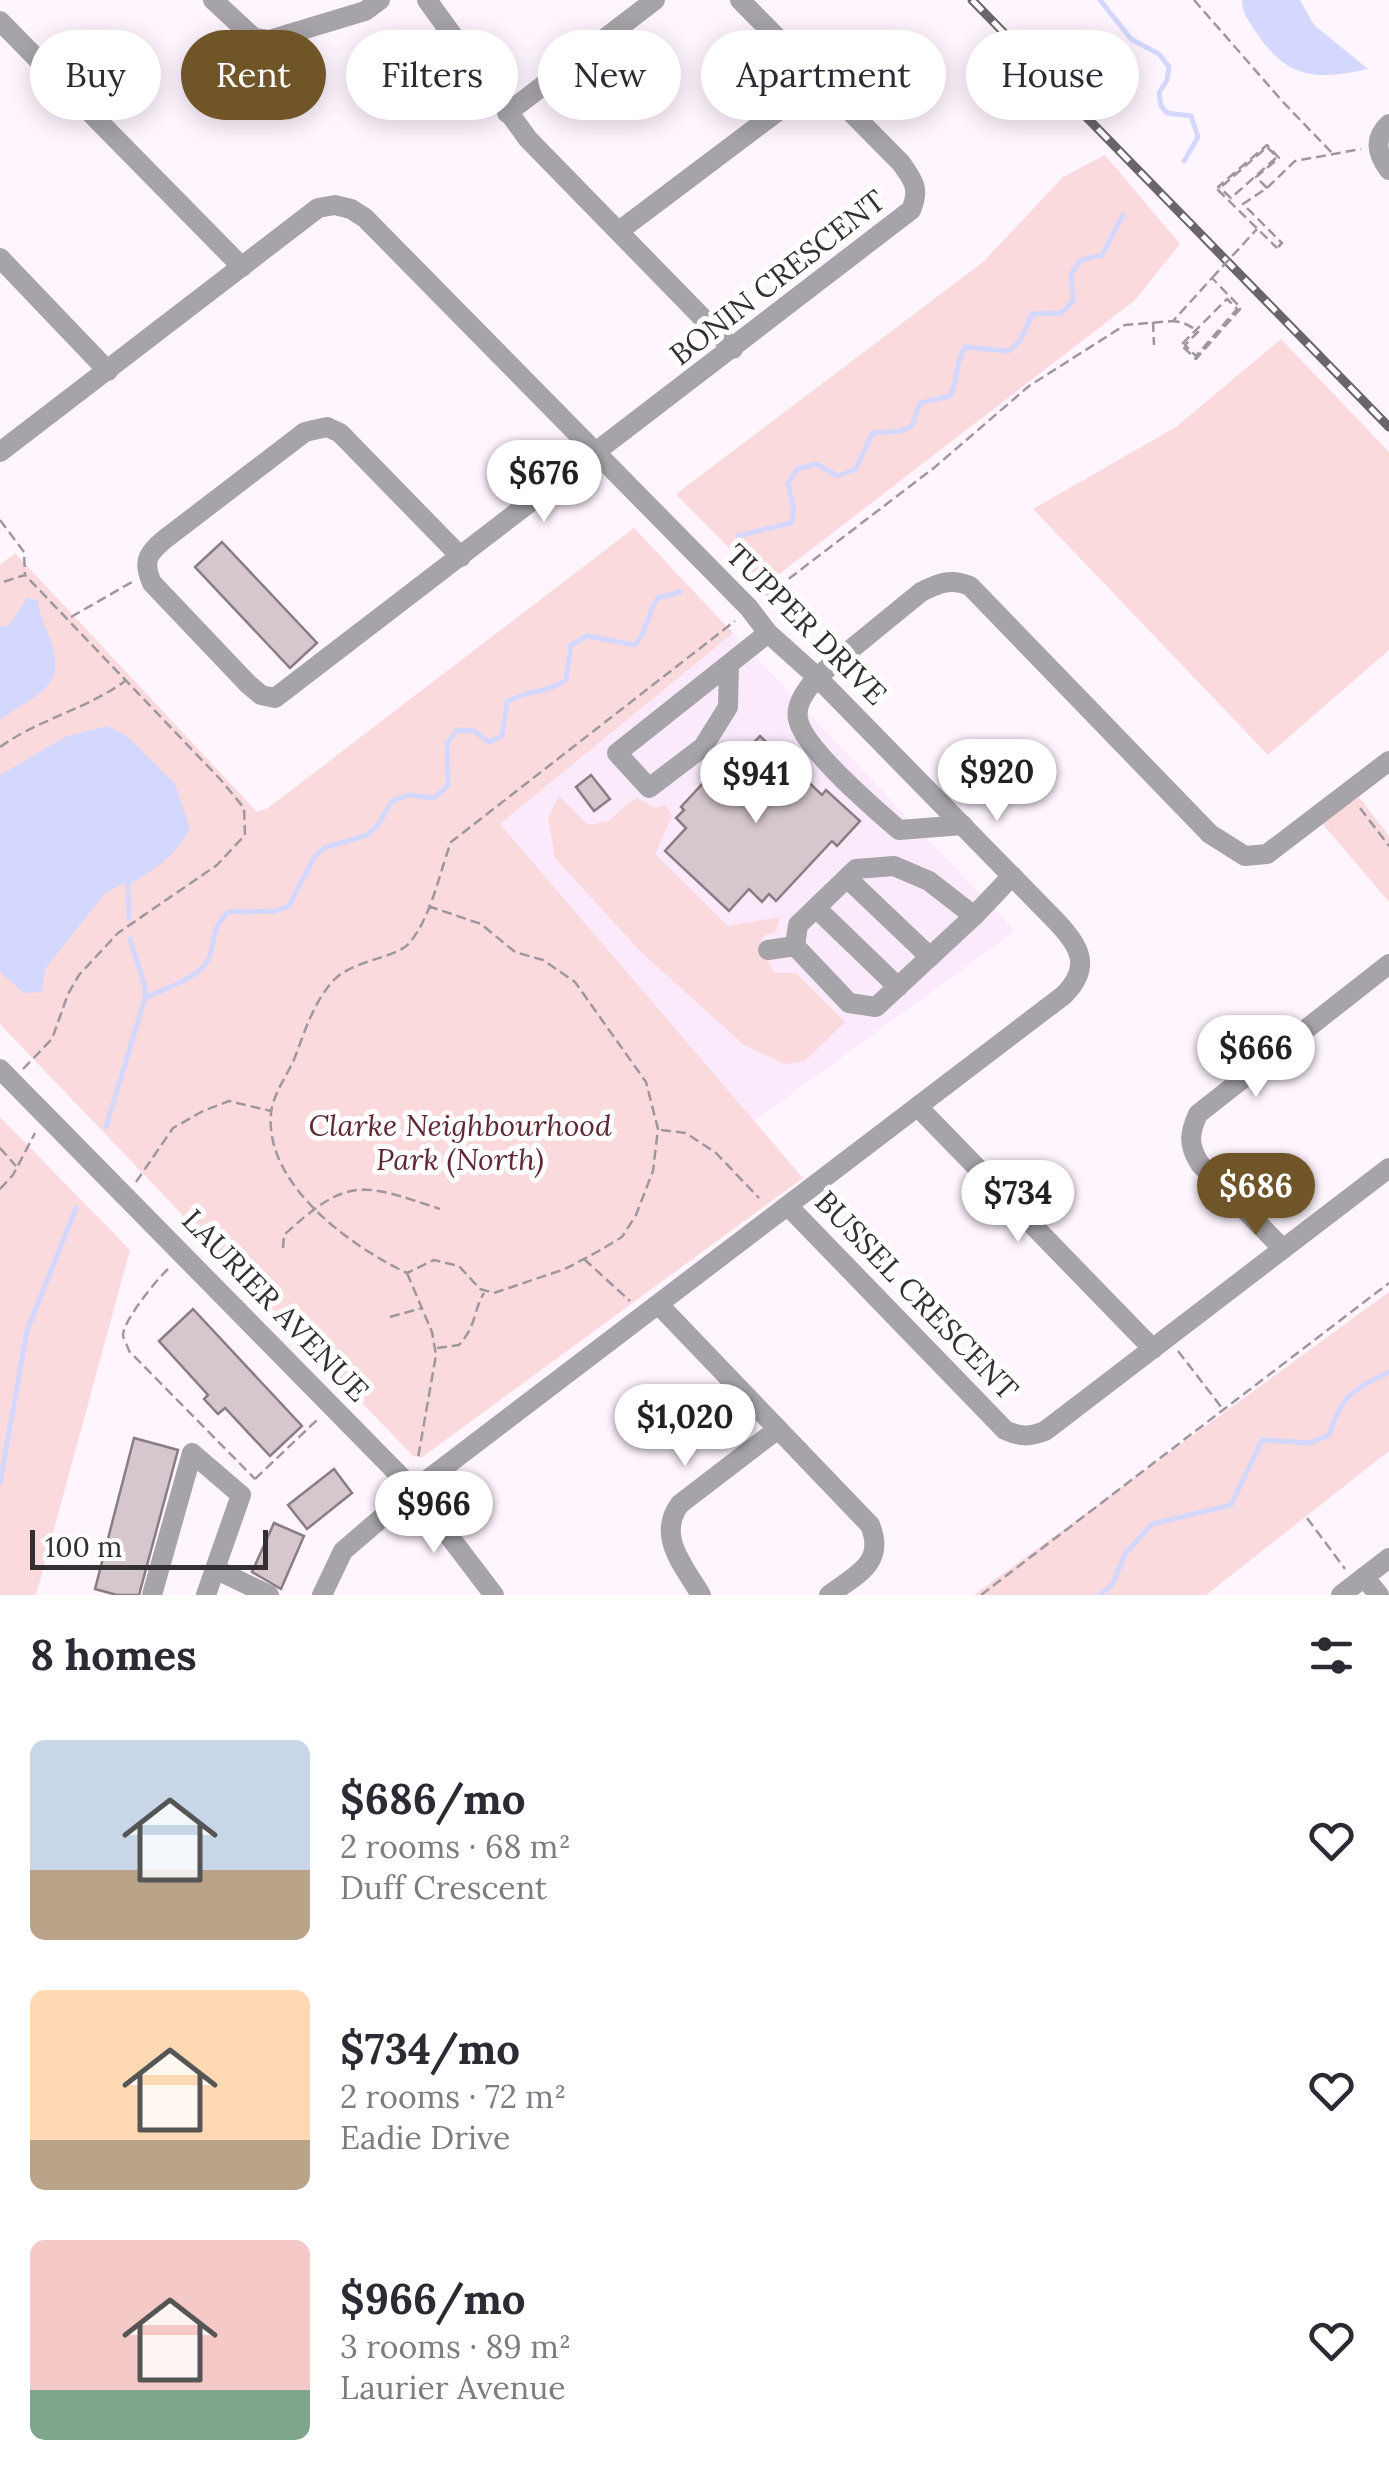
<!DOCTYPE html>
<meta charset="utf-8">
<style>
:root{--surface:#fff;--page:#f2f2f3;--text:#2b2b33;--muted:#7c7c81;--accent:#6f5527}
body{margin:0;font-family:Lora,serif;background:var(--page);color:var(--text);height:100vh;display:flex;flex-direction:column;font-size:38px;white-space:nowrap}
*{box-sizing:border-box;margin:0}
p{font-size:32px;color:var(--muted)}
.icon{flex:none;width:55px;height:55px;fill:none;stroke:currentColor;stroke-width:2;stroke-linecap:round;stroke-linejoin:round}
.map{position:relative;height:1595px;overflow:hidden}
.side{display:flex;flex-direction:column;background:var(--surface);flex:1}
.side>*{flex:none}
.top-card{position:absolute;left:30px;top:30px;width:1330px;height:90px;display:flex;gap:20px}
.scale{position:absolute;left:30px;bottom:25px;width:238px;box-sizing:border-box;padding-left:10px;border:5px solid #332f33;border-top:0;font-size:28px;line-height:35px;white-space:nowrap;color:#332f33;-webkit-text-stroke:8px #fff;paint-order:stroke}
.price{position:absolute;translate:-50% -85px;padding:0 22px;border-radius:35px;background:#fff;color:#222;font-size:32px;line-height:65px;filter:drop-shadow(0 2px 5px #0008)}
.price::after{content:'';position:absolute;left:50%;top:60px;width:30px;height:22px;margin-left:-15px;background:inherit;clip-path:polygon(0 0,100% 0,50% 100%)}
.price.on{background:var(--accent);color:#fff}
ul{padding:0;list-style:none}
li{display:flex;align-items:center;gap:30px;height:250px;padding:0 30px}
li span{display:grid;place-items:center;flex:none;width:280px;height:200px;border-radius:15px;color:#555}
li>.icon{margin-inline-start:auto}
span .icon{width:120px;height:120px;fill:#fffc;stroke-width:1}
li b{font-size:42px}
h2{display:flex;justify-content:space-between;align-items:center;height:120px;padding:0 30px;font-size:42px}
.tag{padding:0 35px;border-radius:45px;background:var(--surface);box-shadow:0 5px 25px #0003;font-size:35px;line-height:90px}
.tag.on{background:var(--accent);color:#fff}
.map>svg:first-child{display:block}
.built{fill:#faeafb}
.green{fill:#fbdadd}
.water{fill:#d4d8fe}
.lines{fill:none;stroke-linecap:round;stroke-linejoin:round}
.stream{stroke:#d4d8fe;stroke-width:5}
.building{fill:#d5c7cd;stroke:#897c82;stroke-width:2.5}
.path{stroke:#9e979e;stroke-width:2.5;stroke-dasharray:10 5;stroke-linecap:butt}
.minor{stroke:#a6a4a9;stroke-width:20}
.rail-casing{stroke:#6b656b;stroke-width:9}
.rail{stroke:#fff;stroke-width:5;stroke-dasharray:15;stroke-linecap:butt}
.path-bridge{stroke:#9e979e;stroke-width:2.5;stroke-dasharray:10 5;stroke-linecap:butt}
.labels{text-anchor:middle;dominant-baseline:central;stroke-width:10;stroke-linejoin:round;paint-order:stroke}
.street-label{font-size:30px;fill:#332f33;stroke:#fff}
.park-label{font-size:30px;font-style:italic;fill:#602833;stroke:#fff}
</style>
<div class="map">
<svg width="1389" height="1595" viewBox="0 0 1389 1595">
<rect width="100%" height="100%" fill="#fff5ff"/>
<path class="built" d="M733,633L1015,931L754,1121L500,824Z"/>
<g class="green">
<path d="M1105,155L1180,244L1134,301L765,585L676,494L983,262L1063,177Z"/>
<path d="M1281,339L1389,452V650L1268,755L1033,509L1176,427Z"/>
<path d="M634,528L733,633L500,824L803,1178L421,1458L413,1456L0,1024V565L15,553L257,812L268,808Z"/>
<path d="M559,796L588,825L608,821L637,797L654,808L666,805L672,816L655,854L728,926L780,917L776,932L765,935L760,942L774,973H796L845,1022L805,1061L784,1064L744,1045L641,952L555,858L548,818Z"/>
<path d="M1359,797L1389,836V902L1322,823Z"/>
<path d="M0,1117L130,1250L36,1595H0Z"/>
<path d="M1389,1292V1451L1206,1595H974Z"/>
</g>
<g class="water">
<path d="M1242,0H1300L1314,25L1368,69C1318,80 1289,80 1258,35C1250,23 1242,14 1242,0Z"/>
<path d="M27,598L38,600C39,617 47,628 52,645C67,691 29,697 0,720V627L9,625Z"/>
<path d="M107,726L127,736L175,784L190,828C177,856 154,869 128,886L125,883L105,893L45,969L42,992L24,993L0,972V775L65,737Z"/>
</g>
<g class="lines">
<g class="stream">
<path d="M1100,0L1131,39L1159,54L1169,67L1167,80L1159,93L1161,106L1167,113L1191,116L1198,137L1184,161"/>
<path d="M738,536L791,523L794,509L788,484L797,469L817,464L837,476L856,469L872,433L901,431L912,426L920,403L950,396C959,379 954,365 965,347L1009,351L1020,341L1032,314L1062,313L1073,301L1071,274L1081,260L1102,255L1123,215"/>
<path d="M128,886L129,918"/>
<path d="M145,998C165,988 203,978 210,955C216,935 212,929 228,912L275,911L289,906L314,857L324,848L367,835L378,825L392,801L409,795L434,798L448,786L447,744L457,730L474,731L489,742L502,736L507,702C526,690 548,693 566,680L571,645L587,636L635,645C648,631 647,613 658,598L680,592"/>
<path d="M106,1127L145,998V987L130,939"/>
<path d="M0,1483L27,1331L76,1208"/>
<path d="M1100,1595L1112,1585L1125,1554L1152,1524L1231,1505L1262,1440L1310,1443L1329,1435C1342,1395 1352,1390 1389,1372"/>
</g>
</g>
<g class="building">
<path d="M222,542L317,643L290,668L195,567Z"/>
<path d="M760,736L822,795L826,790L860,821L837,846L832,841L776,901L769,894L762,902L749,889L729,911L665,851L686,828L676,818L684,810L681,807L740,743L747,750Z"/>
<path d="M591,775L610,799L594,811L576,787Z"/>
<path d="M193,1309L302,1426L270,1456L225,1408L218,1414L204,1399L208,1395L159,1341Z"/>
<path d="M134,1438L178,1450L139,1595H117L95,1589Z"/>
<path d="M334,1469L352,1493L307,1529L288,1505Z"/>
<path d="M274,1523L304,1536L281,1589L252,1572Z"/>
</g>
<g class="lines">
<g class="path">
<path d="M1194,0L1283,102L1333,154"/>
<path d="M1267,188L1256,177L1279,158L1267,145L1218,187L1220,188L1231,198L1277,157L1267,147L1220,188L1218,190L1277,248"/>
<path d="M1278,247L1282,243L1243,204L1267,188L1295,161L1361,149"/>
<path d="M1153,322L1154,345"/>
<path d="M0,520L24,552L25,575L0,583"/>
<path d="M765,597L935,467L1029,386L1125,325L1173,321L1212,278L1241,308L1196,359L1181,345L1227,299L1237,309L1196,356L1185,345L1198,332C1190,325 1183,322 1173,321"/>
<path d="M71,617L132,582"/>
<path d="M0,747C39,719 87,709 125,681"/>
<path d="M1360,808L1389,846"/>
<path d="M428,906L481,924L515,952L543,960L575,982L646,1082L658,1129L653,1171L636,1215L622,1237L597,1252L565,1269L494,1293L480,1289L459,1266L434,1260L407,1273C350,1246 264,1184 271,1113C274,1091 287,1077 295,1057C305,1031 313,1004 332,982C353,958 397,960 411,941C432,914 439,874 451,842L735,621"/>
<path d="M23,1069L52,1039L68,994L79,975L118,933L217,865L245,835L244,808L220,779L25,575"/>
<path d="M661,1130L686,1133L716,1153L759,1198"/>
<path d="M0,1148L16,1166"/>
<path d="M136,1182L173,1128L203,1111L229,1101L271,1111"/>
<path d="M0,1189L13,1175L35,1133"/>
<path d="M283,1248L284,1235C348,1176 362,1183 440,1209"/>
<path d="M584,1259L630,1301"/>
<path d="M168,1269C157,1279 122,1322 123,1336C123,1337 129,1349 129,1351L255,1479"/>
<path d="M407,1273L432,1332L436,1355L418,1458"/>
<path d="M390,1317L422,1308"/>
<path d="M437,1348L459,1345C477,1325 473,1311 484,1293"/>
<path d="M1178,1351L1222,1408"/>
<path d="M255,1479L318,1419"/>
<path d="M1307,1518L1345,1569"/>
<path d="M981,1595L1389,1283"/>
</g>
<g class="minor">
<path d="M213,0L254,38L269,40L365,11L380,0"/>
<path d="M427,0L528,139L733,349"/>
<path d="M0,21L242,267"/>
<path d="M507,113L655,0"/>
<path d="M1389,124C1373,139 1377,154 1389,170"/>
<path d="M619,231L818,81"/>
<path d="M0,258L108,371"/>
<path d="M0,452L318,208L335,205L351,209L365,218L749,608L768,633L817,677L1056,921C1080,946 1092,967 1064,995L414,1490L343,1551L322,1595"/>
<path d="M461,557L340,433L327,427L305,432L165,539C148,553 142,561 152,583L248,684L261,695L275,698L911,210C920,189 914,181 901,163L740,0"/>
<path d="M729,664L728,707L703,747L649,788L617,753L768,633"/>
<path d="M963,825L899,830C876,810 803,748 798,719C795,703 808,688 817,677L921,592C939,583 950,578 970,586L1210,834L1245,856L1267,854L1389,761"/>
<path d="M847,878L930,957"/>
<path d="M816,908L898,987"/>
<path d="M795,946L798,925L856,869L894,866L929,881L974,916"/>
<path d="M768,950L795,946L849,1003L876,1007L974,916L1012,876"/>
<path d="M0,1069L414,1490L494,1595"/>
<path d="M918,1107L1153,1349"/>
<path d="M788,1206L1005,1430C1020,1437 1030,1437 1045,1431L1389,1168"/>
<path d="M1283,1249L1200,1164C1188,1145 1189,1134 1198,1114L1389,964"/>
<path d="M659,1305L870,1525C886,1563 856,1575 829,1595"/>
<path d="M1364,1577L1379,1595"/>
<path d="M152,1595L192,1453L241,1495L215,1569"/>
<path d="M206,1595L215,1569L269,1595"/>
<path d="M701,1595C684,1566 656,1536 680,1504L778,1429"/>
<path d="M1341,1595L1389,1558"/>
</g>
<g class="rail-casing">
<path id="rail" d="M972,0L1389,427"/>
</g>
<use href="#rail" class="rail"/>
<path class="path-bridge" d="M1212,278L1257,229"/>
</g>
<g class="labels">
<g class="street-label">
<text transform="translate(777 277) rotate(-38)">BONIN CRESCENT</text>
<text transform="translate(807 624) rotate(45)">TUPPER DRIVE</text>
<text transform="translate(917 1295) rotate(46)">BUSSEL CRESCENT</text>
<text transform="translate(276 1305) rotate(46)">LAURIER AVENUE</text>
</g>
<g class="park-label">
<text x="460" y="1125">Clarke Neighbourhood<tspan x="460" dy="34">Park (North)</tspan></text>
</g>
</g>
</svg>
<div class="scale">100 m</div>
<b class="price" style="left:544px;top:525px">$676</b>
<b class="price" style="left:997px;top:824px">$920</b>
<b class="price" style="left:756px;top:826px">$941</b>
<b class="price" style="left:1256px;top:1100px">$666</b>
<b class="price on" style="left:1256px;top:1238px">$686</b>
<b class="price" style="left:1018px;top:1245px">$734</b>
<b class="price" style="left:685px;top:1469px">$1,020</b>
<b class="price" style="left:434px;top:1556px">$966</b>
<div class="top-card">
<a class="tag">Buy</a>
<a class="tag on">Rent</a>
<a class="tag">Filters</a>
<a class="tag">New</a>
<a class="tag">Apartment</a>
<a class="tag">House</a>
</div>
</div>
<section class="side">
<h2>8 homes<svg class="icon" aria-label="filters" viewBox="0 0 24 24"><path d="M4 7h16M4 17h16"/><circle cx="9" cy="7" r="2"/><circle cx="15" cy="17" r="2"/></svg></h2>
<ul>
<li><span style="background:linear-gradient(#c9d6e8 65%,#b9a48a 0)"><svg class="icon" aria-label="home" viewBox="0 0 24 24"><path d="M3 11l9-7 9 7M6 9v11h12V9"/></svg></span><div><b>$686/mo</b><p>2 rooms · 68 m²</p><p>Duff Crescent</p></div><svg class="icon" aria-label="heart" viewBox="0 0 24 24"><path d="M12 20l-8-8c-3-5 5-10 8-4 3-6 11-1 8 4z"/></svg></li>
<li><span style="background:linear-gradient(#ffd9b3 75%,#b9a48a 0)"><svg class="icon" aria-label="home" viewBox="0 0 24 24"><path d="M3 11l9-7 9 7M6 9v11h12V9"/></svg></span><div><b>$734/mo</b><p>2 rooms · 72 m²</p><p>Eadie Drive</p></div><svg class="icon" aria-label="heart" viewBox="0 0 24 24"><path d="M12 20l-8-8c-3-5 5-10 8-4 3-6 11-1 8 4z"/></svg></li>
<li><span style="background:linear-gradient(#f6c9c9 75%,#7fa58c 0)"><svg class="icon" aria-label="home" viewBox="0 0 24 24"><path d="M3 11l9-7 9 7M6 9v11h12V9"/></svg></span><div><b>$966/mo</b><p>3 rooms · 89 m²</p><p>Laurier Avenue</p></div><svg class="icon" aria-label="heart" viewBox="0 0 24 24"><path d="M12 20l-8-8c-3-5 5-10 8-4 3-6 11-1 8 4z"/></svg></li>
</ul>
</section>
